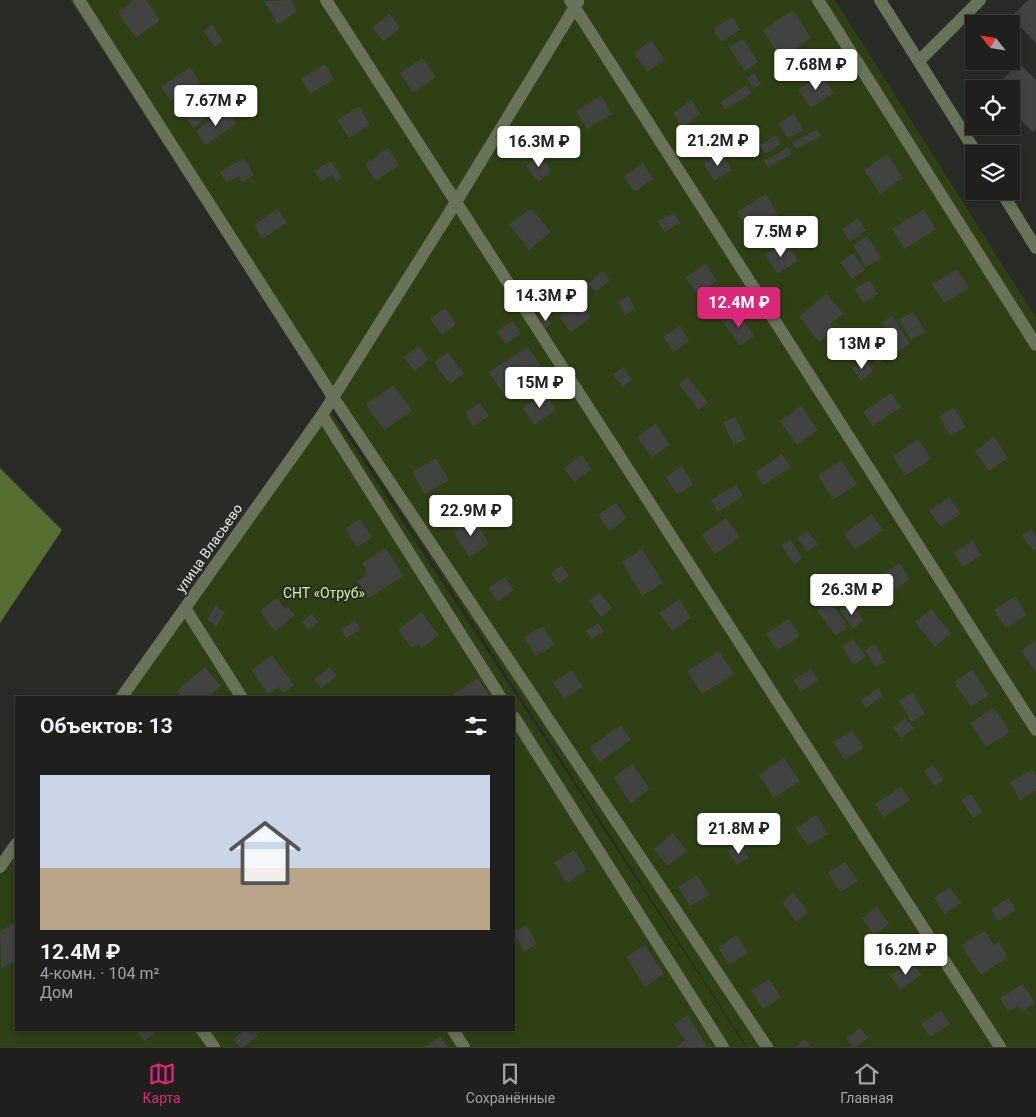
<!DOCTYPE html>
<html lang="ru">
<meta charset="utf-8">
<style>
:root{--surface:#1f201d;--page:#2c2d2a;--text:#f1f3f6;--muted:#a1a3a4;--line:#3c3e3b;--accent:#db2777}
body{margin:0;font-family:Roboto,sans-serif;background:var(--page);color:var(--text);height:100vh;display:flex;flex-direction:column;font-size:19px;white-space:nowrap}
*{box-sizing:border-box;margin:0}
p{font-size:16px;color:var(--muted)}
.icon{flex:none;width:28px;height:28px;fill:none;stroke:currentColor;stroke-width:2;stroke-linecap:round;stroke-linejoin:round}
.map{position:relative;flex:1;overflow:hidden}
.drawer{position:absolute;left:15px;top:696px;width:500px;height:335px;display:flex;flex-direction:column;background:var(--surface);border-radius:0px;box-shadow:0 2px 8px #0003,0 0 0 1px var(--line)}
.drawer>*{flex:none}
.needle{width:32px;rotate:300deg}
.fabs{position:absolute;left:965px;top:15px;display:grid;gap:10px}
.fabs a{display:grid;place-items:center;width:55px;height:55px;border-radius:0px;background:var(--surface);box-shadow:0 2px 8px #0003,0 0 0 1px var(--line);font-size:25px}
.price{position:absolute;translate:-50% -42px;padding:0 11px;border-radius:5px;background:#fff;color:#222;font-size:16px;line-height:32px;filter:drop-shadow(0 1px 2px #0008)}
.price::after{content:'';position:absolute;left:50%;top:30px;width:15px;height:11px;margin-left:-8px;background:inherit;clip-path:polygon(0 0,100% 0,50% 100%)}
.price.selected{background:var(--accent);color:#fff}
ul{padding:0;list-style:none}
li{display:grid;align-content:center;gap:10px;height:265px;padding:0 25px}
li+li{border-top:1px solid var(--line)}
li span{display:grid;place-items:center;height:155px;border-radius:0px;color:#555}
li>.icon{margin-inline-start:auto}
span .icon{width:90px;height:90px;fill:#fffc;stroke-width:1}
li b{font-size:21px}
h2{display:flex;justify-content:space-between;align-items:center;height:60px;padding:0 25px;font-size:21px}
.menu{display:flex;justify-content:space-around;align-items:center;height:70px;border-top:1px solid var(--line);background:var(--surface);font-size:14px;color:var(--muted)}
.menu a{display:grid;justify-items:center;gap:2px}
.menu .selected{color:var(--accent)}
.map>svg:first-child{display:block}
.green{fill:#2f4014}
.forest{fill:#566e30}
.building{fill:#414340}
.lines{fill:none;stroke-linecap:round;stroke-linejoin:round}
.minor{stroke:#687359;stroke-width:12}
.labels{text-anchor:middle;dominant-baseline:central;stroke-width:4;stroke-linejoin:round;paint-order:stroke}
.street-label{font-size:14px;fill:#e8e9e7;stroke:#292b27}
.park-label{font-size:14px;fill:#cef399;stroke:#292b27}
</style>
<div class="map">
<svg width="1036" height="1047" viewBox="0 0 1036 1047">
<rect width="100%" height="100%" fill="#292b27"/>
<g class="green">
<path d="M70,0H835L1036,318V1047H747Z"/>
<path d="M329,409L746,1047H0V866L16,844V1030H514V698L121,697Z"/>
</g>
<path class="forest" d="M0,468L62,530L0,623Z"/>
<g class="building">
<path d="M134,0H146L160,20L136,38L118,12Z"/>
<path d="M290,0L297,11L278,24L264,1Z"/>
<path d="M1028,0H1036V43L1011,17Z"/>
<path d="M793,10L811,38L781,58L763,30Z"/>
<path d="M390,14L400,28L383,41L372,27Z"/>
<path d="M732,17L740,30L721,42L713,29Z"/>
<path d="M212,25L223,42L214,47L203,31Z"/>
<path d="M743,39L758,62L745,71L729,47Z"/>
<path d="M651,40L665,60L647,72L634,53Z"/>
<path d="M422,58L436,77L413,93L400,73Z"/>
<path d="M1019,63L1036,80V129L1033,132L1013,112L1011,113V89H993Z"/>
<path d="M325,64L334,79L310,94L301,79Z"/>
<path d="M190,67L200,82L171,101L161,87Z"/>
<path d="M754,73L761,84L753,89L747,78Z"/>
<path d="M821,74L834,93L811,108L798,90Z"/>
<path d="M747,85L752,93L725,110L720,102Z"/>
<path d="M601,96L612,114L587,129L576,111Z"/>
<path d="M691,100L701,114L682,127L673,113Z"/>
<path d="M206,101L214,111L193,128L185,118Z"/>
<path d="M359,106L370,125L349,138L337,120Z"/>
<path d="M226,109L236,124L206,145L196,131Z"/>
<path d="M794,114L803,130L788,139L778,123Z"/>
<path d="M817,129L821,136L796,149L792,143Z"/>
<path d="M776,135L781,144L765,154L760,145Z"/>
<path d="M788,147L792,154L768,168L764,161Z"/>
<path d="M388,148L399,165L376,181L365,164Z"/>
<path d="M722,153L732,170L714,181L704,164Z"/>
<path d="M887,154L903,178L880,194L864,170Z"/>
<path d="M540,155L552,171L538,182L526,166Z"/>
<path d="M244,158L254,175L242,182L238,176L227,183L220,172Z"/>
<path d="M331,161L342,178L336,182L332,175L321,181L314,171Z"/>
<path d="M643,163L653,179L634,192L624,176Z"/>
<path d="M766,194L780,219L752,236L737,212Z"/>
<path d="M531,208L551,232L529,250L509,225Z"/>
<path d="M278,209L287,223L262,239L254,225Z"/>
<path d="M924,209L936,229L905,249L892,229Z"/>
<path d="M674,213L680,223L664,232L658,221Z"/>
<path d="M857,218L866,230L850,242L842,230Z"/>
<path d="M868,236L881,258L866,267L853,245Z"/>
<path d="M786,242L798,261L777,274L765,255Z"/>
<path d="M853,253L865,270L852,279L840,262Z"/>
<path d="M706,264L717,281L697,294L686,277Z"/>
<path d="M957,269L969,288L944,303L932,284Z"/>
<path d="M603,271L610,280L596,292L588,284Z"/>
<path d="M869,280L878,294L863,303L855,289Z"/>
<path d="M827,294L843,314L830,324L834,330L819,342L799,316Z"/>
<path d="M628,296L635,309L625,315L618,302Z"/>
<path d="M579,301L591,317L571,332L559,317Z"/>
<path d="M445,308L456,324L442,335L430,319Z"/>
<path d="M913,312L926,332L911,340L899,320Z"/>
<path d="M739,313L754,336L740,346L724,323Z"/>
<path d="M547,316L551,324L544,328L540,320Z"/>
<path d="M892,316L910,344L877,364L869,351L892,337L883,322Z"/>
<path d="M513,321L521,334L505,344L497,331Z"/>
<path d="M680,326L689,341L673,352L663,337Z"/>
<path d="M419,346L429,360L414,371L404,357Z"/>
<path d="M528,347L545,372L506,398L489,372Z"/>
<path d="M448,352L464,374L450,384L434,363Z"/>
<path d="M864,359L873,371L861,381L852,369Z"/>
<path d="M623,367L632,380L622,387L613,374Z"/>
<path d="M688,377L708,403L698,410L679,384Z"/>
<path d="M394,385L412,411L384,430L366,404Z"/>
<path d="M545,393L556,410L534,425L523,408Z"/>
<path d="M891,393L901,407L873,426L863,412Z"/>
<path d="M480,403L489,416L473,426L465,412Z"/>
<path d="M801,406L818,430L797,445L780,421Z"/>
<path d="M954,408L966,427L951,436L939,417Z"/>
<path d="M735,417L746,439L734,445L723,422Z"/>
<path d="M656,424L670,445L652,457L637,437Z"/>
<path d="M994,437L1008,458L989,471L975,451Z"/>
<path d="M918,439L931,459L905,476L893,456Z"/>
<path d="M782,454L791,467L763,485L755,473Z"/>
<path d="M581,455L592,469L574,482L564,468Z"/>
<path d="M436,458L449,480L425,494L412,472Z"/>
<path d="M841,460L857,484L833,500L818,475Z"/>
<path d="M682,466L693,485L677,495L666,477Z"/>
<path d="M736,485L743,496L718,512L711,500Z"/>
<path d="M949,497L961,514L941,527L929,511Z"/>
<path d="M616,503L627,518L609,531L598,515Z"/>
<path d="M872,514L883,530L855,550L844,534Z"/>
<path d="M474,518L489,544L469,557L453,531Z"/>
<path d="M726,518L740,537L715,554L702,535Z"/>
<path d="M360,519L372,537L357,547L345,529Z"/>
<path d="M1031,529L1036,537V548L1033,551L1022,535Z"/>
<path d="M808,531L818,544L807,552L797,538Z"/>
<path d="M790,539L803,558L794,564L781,545Z"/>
<path d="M973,541L981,555L963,567L954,553Z"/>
<path d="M386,548L403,576L369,598L357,581L368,573L362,563Z"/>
<path d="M642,549L663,583L642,596L622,562Z"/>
<path d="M900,563L910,580L887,595L877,577Z"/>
<path d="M562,566L569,576L558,584L551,573Z"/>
<path d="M505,577L514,590L497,602L488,588Z"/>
<path d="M600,593L612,608L601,617L589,601Z"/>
<path d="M1015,596L1027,615L1006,628L994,610Z"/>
<path d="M277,598L285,609L288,607L295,615L275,631L260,611Z"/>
<path d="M679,599L691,618L672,631L659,613Z"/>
<path d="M829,601L848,626L836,636L817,611Z"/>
<path d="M852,604L863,621L852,628L841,611Z"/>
<path d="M215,606L225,612L217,626L207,620Z"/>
<path d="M931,609L951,633L935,647L915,622Z"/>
<path d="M421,612L439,635L422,648L418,643L412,648L398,630Z"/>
<path d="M312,614L318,622L308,630L302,622Z"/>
<path d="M789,619L800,636L777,651L766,634Z"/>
<path d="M355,621L361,629L346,638L341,629Z"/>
<path d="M598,623L604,631L592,639L586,631Z"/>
<path d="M543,626L555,645L536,656L524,637Z"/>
<path d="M853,639L866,657L854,665L842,646Z"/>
<path d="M1036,640V672L1021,651Z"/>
<path d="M875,644L885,662L875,667L865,650Z"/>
<path d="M719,651L734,674L702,694L687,671Z"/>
<path d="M272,655L294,685L283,693L279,687L268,694L251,670Z"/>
<path d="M205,667L221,686L207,698H182L177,691Z"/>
<path d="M330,667L337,676L321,688L314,679Z"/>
<path d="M811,669L818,680L801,692L793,680Z"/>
<path d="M572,670L583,687L564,699L553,683Z"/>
<path d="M972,670L989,695L971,707L954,682Z"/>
<path d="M478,678L491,698H448Z"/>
<path d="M879,688L883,696L866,708L861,700Z"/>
<path d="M913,692L925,714L911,722L899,700Z"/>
<path d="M994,708L1010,732L986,747L970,723Z"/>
<path d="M905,718L914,728L901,738L893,728Z"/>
<path d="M621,725L631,740L600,762L589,748Z"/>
<path d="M852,730L864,748L845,760L833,742Z"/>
<path d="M784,758L800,781L774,798L759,775Z"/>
<path d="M632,764L650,789L631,803L613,778Z"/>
<path d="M933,765L944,780L935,786L924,771Z"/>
<path d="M1033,770L1036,776V791L1020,800L1010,782Z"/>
<path d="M901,787L910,800L884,817L875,804Z"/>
<path d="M971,794L983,812L973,818L961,800Z"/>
<path d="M816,815L828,834L808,846L796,828Z"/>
<path d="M673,833L687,851L668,866L654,849Z"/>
<path d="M740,844L749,858L737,865L728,851Z"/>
<path d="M574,850L587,870L567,883L554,863Z"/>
<path d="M845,862L858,881L841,892L828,873Z"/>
<path d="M697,875L709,895L690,906L678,887Z"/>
<path d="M950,887L961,903L945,914L934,898Z"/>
<path d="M794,893L808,913L796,922L782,902Z"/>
<path d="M1009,898L1016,910L998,921L991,909Z"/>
<path d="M877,907L889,924L874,935L862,918Z"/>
<path d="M15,923L16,960L1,969L0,931Z"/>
<path d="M526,925L537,944L524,952L514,932Z"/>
<path d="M985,931L994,945L999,942L1008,957L981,975L961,945Z"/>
<path d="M737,935L748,953L729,965L718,947Z"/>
<path d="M645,945L664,974L645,987L626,957Z"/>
<path d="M911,961L921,975L900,990L890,976Z"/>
<path d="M769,979L781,997L763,1009L751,990Z"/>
<path d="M1023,984L1035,1003L1022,1012L1018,1006L1008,1012L1000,998Z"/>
<path d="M941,1011L950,1024L930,1037L921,1024Z"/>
<path d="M687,1015L707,1046L705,1047H676L685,1040L674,1024Z"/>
<path d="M860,1028L868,1038L856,1047H853L846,1039Z"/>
<path d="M136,1030H159L144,1041Z"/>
<path d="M245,1030H254L258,1036L243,1047H239L233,1039Z"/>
<path d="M440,1036L447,1047H424Z"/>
<path d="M805,1039L811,1047H794Z"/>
</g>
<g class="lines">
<g class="minor">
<path d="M79,0L333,397L767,1047"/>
<path d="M326,0L1000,1047"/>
<path d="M570,0L1036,730"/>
<path d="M818,0L1036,345"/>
<path d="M880,0L977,154"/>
<path d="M919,61L980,0"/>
<path d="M1001,191L1036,248"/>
<path d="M322,415L501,698"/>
<path d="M185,608L242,698"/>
<path d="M121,698L322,415L456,202L578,2"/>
<path d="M514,717L723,1047"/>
<path d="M0,867L16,844"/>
<path d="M202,1030L214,1047"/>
<path d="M453,1030L464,1047"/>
</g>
</g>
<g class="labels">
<g class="street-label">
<text transform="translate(209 548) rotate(-55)">улица Власьево</text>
</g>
<g class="park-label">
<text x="324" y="593">СНТ «Отруб»</text>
</g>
</g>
</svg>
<div class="fabs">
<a><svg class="needle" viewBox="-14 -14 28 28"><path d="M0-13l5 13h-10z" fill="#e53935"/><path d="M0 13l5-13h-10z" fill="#a1a3a4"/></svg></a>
<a><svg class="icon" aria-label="locate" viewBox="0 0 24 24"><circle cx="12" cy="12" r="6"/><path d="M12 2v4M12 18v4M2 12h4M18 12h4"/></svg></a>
<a><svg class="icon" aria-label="layers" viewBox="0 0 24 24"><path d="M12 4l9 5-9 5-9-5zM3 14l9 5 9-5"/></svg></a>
</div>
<b class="price" style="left:816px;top:91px">7.68M ₽</b>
<b class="price" style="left:216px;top:127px">7.67M ₽</b>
<b class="price" style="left:718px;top:167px">21.2M ₽</b>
<b class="price" style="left:539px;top:168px">16.3M ₽</b>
<b class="price" style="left:781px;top:258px">7.5M ₽</b>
<b class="price" style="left:546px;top:322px">14.3M ₽</b>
<b class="price selected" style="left:739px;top:329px">12.4M ₽</b>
<b class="price" style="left:862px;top:370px">13M ₽</b>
<b class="price" style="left:540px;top:409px">15M ₽</b>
<b class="price" style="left:471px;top:537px">22.9M ₽</b>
<b class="price" style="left:852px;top:616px">26.3M ₽</b>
<b class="price" style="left:739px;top:855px">21.8M ₽</b>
<b class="price" style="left:906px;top:976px">16.2M ₽</b>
<section class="drawer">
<h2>Объектов: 13<svg class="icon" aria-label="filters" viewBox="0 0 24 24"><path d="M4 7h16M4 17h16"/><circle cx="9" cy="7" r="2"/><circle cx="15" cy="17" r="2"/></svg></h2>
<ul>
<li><span style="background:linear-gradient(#c9d6e8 60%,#b9a48a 0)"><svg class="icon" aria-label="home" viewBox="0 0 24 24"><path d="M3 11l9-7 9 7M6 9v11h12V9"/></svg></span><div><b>12.4M ₽</b><p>4-комн. · 104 m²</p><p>Дом</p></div></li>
</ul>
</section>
</div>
<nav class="menu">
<a class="selected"><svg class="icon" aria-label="map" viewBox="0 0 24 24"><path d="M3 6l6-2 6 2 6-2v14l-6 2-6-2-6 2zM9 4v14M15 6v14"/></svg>Карта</a>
<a><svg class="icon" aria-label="saved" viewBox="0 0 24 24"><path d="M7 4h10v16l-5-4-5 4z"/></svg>Сохранённые</a>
<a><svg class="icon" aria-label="home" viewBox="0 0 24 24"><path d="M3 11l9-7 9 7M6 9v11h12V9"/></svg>Главная</a>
</nav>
